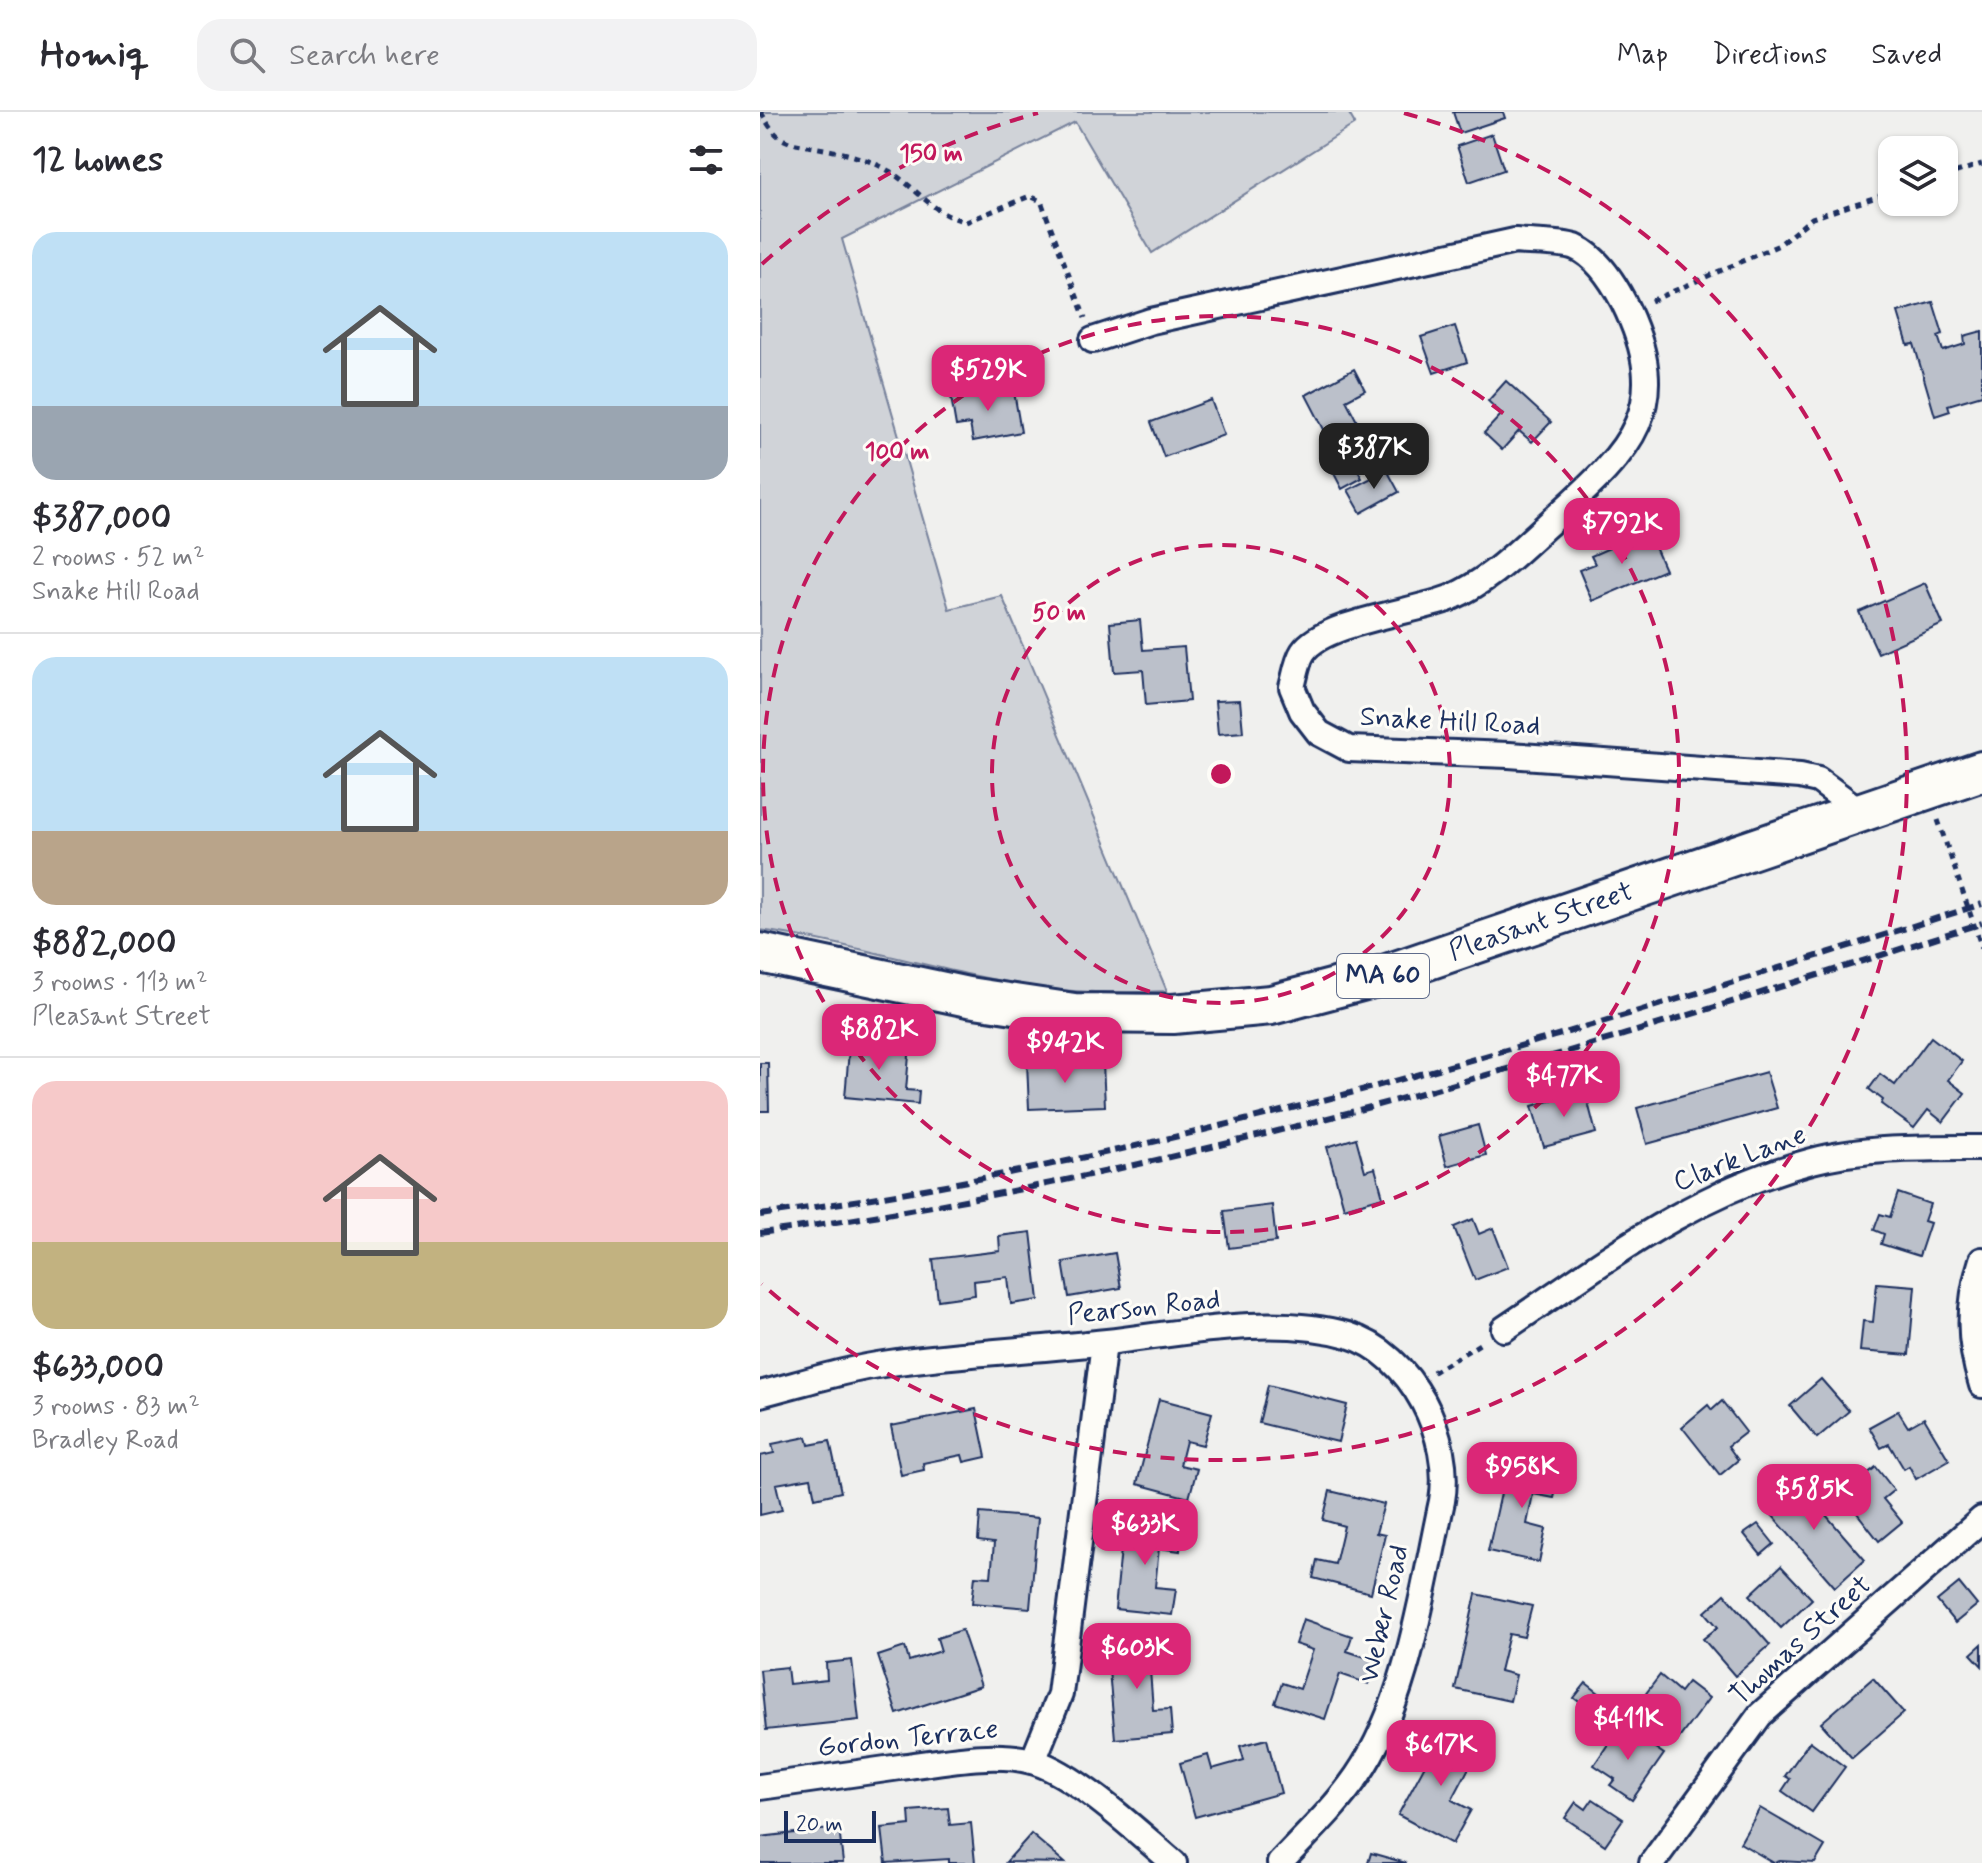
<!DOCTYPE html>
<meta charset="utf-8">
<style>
:root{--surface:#fff;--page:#f2f2f3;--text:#2b2b33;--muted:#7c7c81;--line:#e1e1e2;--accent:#db2777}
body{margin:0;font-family:Mynerve,sans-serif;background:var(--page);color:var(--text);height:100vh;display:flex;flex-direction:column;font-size:30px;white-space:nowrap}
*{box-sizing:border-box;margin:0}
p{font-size:26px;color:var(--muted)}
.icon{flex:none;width:44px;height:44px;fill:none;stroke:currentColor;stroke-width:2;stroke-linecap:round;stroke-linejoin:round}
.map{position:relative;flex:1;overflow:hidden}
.details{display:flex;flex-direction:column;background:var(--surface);width:760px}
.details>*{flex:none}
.controls{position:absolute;left:1118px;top:24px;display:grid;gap:16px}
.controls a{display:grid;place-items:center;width:80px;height:80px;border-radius:16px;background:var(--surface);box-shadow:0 2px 6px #0004;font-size:40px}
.scale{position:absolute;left:24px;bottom:20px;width:92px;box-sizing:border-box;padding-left:8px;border:4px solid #1b2f5e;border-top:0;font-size:22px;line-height:28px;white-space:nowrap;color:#1b2f5e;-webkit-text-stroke:6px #fdfcf7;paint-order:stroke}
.price{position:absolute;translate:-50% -68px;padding:0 18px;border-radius:16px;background:var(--accent);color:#fff;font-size:26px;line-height:52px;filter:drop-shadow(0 2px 4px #0008)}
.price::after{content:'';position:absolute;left:50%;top:48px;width:24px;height:18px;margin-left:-12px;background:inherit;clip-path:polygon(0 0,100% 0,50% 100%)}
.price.active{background:#222;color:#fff}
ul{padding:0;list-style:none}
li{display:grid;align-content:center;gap:16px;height:424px;padding:0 32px}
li+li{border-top:2px solid var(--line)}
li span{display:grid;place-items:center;height:248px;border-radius:24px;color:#555}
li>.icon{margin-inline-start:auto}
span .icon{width:144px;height:144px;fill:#fffc;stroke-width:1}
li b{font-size:34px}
h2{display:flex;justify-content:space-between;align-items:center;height:96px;padding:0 32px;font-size:34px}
header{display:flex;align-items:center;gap:48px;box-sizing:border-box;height:112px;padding:0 40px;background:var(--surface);border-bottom:2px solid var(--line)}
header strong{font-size:38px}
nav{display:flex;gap:44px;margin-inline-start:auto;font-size:28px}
.search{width:560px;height:72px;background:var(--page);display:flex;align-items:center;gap:20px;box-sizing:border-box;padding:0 28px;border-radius:24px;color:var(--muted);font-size:30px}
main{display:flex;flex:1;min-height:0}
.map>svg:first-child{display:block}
.green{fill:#d0d3d8;stroke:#76819b;stroke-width:2}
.building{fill:#bbc0ca;stroke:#1b2f5e;stroke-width:2}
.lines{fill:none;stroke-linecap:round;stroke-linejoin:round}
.minor-casing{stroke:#1b2f5e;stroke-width:30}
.primary-casing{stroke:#1b2f5e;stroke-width:44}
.path{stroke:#1b2f5e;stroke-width:5;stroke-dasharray:6 6;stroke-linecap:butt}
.minor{stroke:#fdfcf7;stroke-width:24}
.primary{stroke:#fdfcf7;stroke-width:38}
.rail{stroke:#1b2f5e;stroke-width:6;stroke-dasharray:12 6;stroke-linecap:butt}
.path-bridge{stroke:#1b2f5e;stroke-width:5;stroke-dasharray:6 6;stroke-linecap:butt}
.ring{fill:none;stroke:#c2185b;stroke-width:4;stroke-dasharray:14 10}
.labels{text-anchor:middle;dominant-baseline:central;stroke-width:6;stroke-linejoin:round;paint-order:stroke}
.shield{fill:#fdfcf7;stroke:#5f6c8c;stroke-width:2}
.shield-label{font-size:26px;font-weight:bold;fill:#1b2f5e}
.street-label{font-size:28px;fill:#1b2f5e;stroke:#fdfcf7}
.centre{fill:#c2185b;stroke:#fdfcf7;stroke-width:4}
.ring-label{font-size:24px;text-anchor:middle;font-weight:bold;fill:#c2185b;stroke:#fdfcf7;stroke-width:6;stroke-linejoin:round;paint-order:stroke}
</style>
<header>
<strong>Homiq</strong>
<div class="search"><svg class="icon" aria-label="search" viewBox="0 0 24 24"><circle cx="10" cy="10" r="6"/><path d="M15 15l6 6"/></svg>Search here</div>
<nav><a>Map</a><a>Directions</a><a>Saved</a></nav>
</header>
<main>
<section class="details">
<h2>12 homes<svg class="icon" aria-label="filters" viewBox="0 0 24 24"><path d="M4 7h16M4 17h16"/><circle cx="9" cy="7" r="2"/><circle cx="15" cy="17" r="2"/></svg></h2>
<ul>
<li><span style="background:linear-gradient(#bfe0f5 70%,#9aa5b1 0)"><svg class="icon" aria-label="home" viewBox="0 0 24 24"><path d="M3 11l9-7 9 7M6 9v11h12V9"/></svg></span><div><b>$387,000</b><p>2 rooms · 52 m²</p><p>Snake Hill Road</p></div></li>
<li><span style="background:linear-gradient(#bfe0f5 70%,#b9a48a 0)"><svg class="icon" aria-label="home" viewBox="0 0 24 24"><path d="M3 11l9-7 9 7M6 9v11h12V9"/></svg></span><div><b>$882,000</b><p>3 rooms · 113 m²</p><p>Pleasant Street</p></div></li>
<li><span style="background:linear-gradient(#f6c9c9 65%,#c2b280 0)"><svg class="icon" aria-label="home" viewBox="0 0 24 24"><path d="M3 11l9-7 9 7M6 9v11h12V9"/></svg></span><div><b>$633,000</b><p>3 rooms · 83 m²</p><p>Bradley Road</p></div></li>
</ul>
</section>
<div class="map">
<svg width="1222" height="1751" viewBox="0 0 1222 1751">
<rect width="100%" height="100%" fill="#f0f0ee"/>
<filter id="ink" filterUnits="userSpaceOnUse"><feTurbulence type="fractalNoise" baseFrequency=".0125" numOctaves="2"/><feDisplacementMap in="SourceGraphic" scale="16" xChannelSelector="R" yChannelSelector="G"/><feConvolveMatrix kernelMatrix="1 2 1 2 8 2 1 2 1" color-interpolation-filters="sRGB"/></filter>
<g filter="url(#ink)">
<path class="green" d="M0,0H588L595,12L392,141L315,10L82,127L189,497L242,484L407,879C366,881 324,882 284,876C188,863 96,831 0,818Z"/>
<g class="building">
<path d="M693,0H743L745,6L700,21Z"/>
<path d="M732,22L744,58L709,70L697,34Z"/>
<path d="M1173,190L1183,222L1178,224L1183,239L1205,232L1204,224L1222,219V283L1188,293L1190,299L1175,304L1154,232L1148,233L1138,200Z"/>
<path d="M695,214L707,250L674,261L661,225Z"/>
<path d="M594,257L605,278L586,288L601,317L572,333L546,283Z"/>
<path d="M746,269L791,310L772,330L759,319L742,338L724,321L742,302L728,289Z"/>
<path d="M253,274L261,320L213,329L210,312L196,314L191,285Z"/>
<path d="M451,288L464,323L404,345L391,310Z"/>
<path d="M586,337L602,366L582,377L567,348Z"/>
<path d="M627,358L639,380L601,401L588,378Z"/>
<path d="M888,419L905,458L832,489L819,458L835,452L831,444Z"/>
<path d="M1165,471L1183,512L1118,541L1099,500Z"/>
<path d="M380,508L383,538L424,535L429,589L386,593L383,558L354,560L350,511Z"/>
<path d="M480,588L483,620L458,622L455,589Z"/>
<path d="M1171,925L1202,949L1188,968L1205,981L1183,1010L1168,998L1154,1016L1121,992L1123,988L1109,977L1120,962L1135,973Z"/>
<path d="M90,927L150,932L146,978L159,979L158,992L85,985Z"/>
<path d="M307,948V953L343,951L345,994L269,997L267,950Z"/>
<path d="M0,951H8L9,999H0Z"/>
<path d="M1006,960L1017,996L887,1032L877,996Z"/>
<path d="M825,979L836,1021L784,1035L772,994Z"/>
<path d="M718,1013L726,1043L687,1054L679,1024Z"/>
<path d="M596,1026L605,1059L615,1056L623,1085L584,1096L567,1035Z"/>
<path d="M1138,1081L1170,1092L1164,1109L1170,1111L1159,1144L1121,1132L1124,1122L1114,1118L1120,1102L1130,1105Z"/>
<path d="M512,1093L516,1130L469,1136L464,1099Z"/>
<path d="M713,1107L719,1122L733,1116L748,1155L715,1168L694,1115Z"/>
<path d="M271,1120L279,1188L251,1192L248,1165L214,1169L215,1183L178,1188L173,1147L240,1139L239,1124Z"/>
<path d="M355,1141L361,1176L309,1185L303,1150Z"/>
<path d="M1117,1171L1155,1174L1149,1243L1100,1239L1103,1209L1113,1210Z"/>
<path d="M1061,1267L1089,1299L1057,1326L1030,1294Z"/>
<path d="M508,1273L587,1293L578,1330L499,1311Z"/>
<path d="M399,1287L452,1301L443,1333L426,1329L420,1353L437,1357L429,1386L377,1372Z"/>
<path d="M962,1289L986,1320L968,1334L978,1348L960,1363L922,1315L948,1293L952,1298Z"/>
<path d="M216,1297L226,1345L204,1350L202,1343L163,1351L164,1358L141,1363L131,1314Z"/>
<path d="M1138,1299L1148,1315L1164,1306L1189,1348L1156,1367L1149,1354L1144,1357L1129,1332L1121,1336L1109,1315Z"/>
<path d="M47,1325L49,1333L70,1329L81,1380L55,1386L51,1366L16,1372L22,1398L0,1403V1344L14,1341L12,1332Z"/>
<path d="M749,1346L801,1358L794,1386L773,1382L767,1412L786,1417L779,1450L728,1439Z"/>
<path d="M1116,1355L1134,1378L1123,1387L1142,1410L1119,1429L1082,1382Z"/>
<path d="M1033,1365L1105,1448L1075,1475L1012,1403L1015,1401L1005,1390Z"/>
<path d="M570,1379L624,1392L616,1421L625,1423L611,1481L553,1466L557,1448L575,1452L584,1414L563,1408Z"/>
<path d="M220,1401L278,1406L270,1496L212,1491L215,1464L231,1465L234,1431L218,1429Z"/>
<path d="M364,1407L422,1413L420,1439L399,1436L395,1475L416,1477L412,1503L355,1497Z"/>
<path d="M998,1412L1014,1432L1001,1443L984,1422Z"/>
<path d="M1021,1454L1052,1487L1021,1516L990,1483Z"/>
<path d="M1199,1471L1217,1493L1195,1511L1177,1489Z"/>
<path d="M716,1482L772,1494L764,1525L749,1522L740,1559L756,1563L750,1589L695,1577Z"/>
<path d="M965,1482L1010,1533L975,1564L943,1527L958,1515L945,1500Z"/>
<path d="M543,1507L592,1524L587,1539L617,1549L609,1572L580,1562L565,1607L515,1591L522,1571L540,1577L553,1538L535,1532Z"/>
<path d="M202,1518L221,1574L137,1602L118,1544L145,1535L149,1549L181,1539L177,1526Z"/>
<path d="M405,1530L407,1556L390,1558L393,1598L410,1597L412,1622L355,1627L347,1535Z"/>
<path d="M1222,1532V1554L1211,1542Z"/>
<path d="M92,1548L99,1608L6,1618L0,1558L27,1555L29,1572L67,1568L66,1551Z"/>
<path d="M900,1563L920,1580L928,1570L949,1586L917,1629L899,1616L909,1603L884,1584Z"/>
<path d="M1113,1566L1144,1601L1092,1646L1061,1611Z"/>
<path d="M826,1571L848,1588L837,1603L814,1586Z"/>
<path d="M861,1613L904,1642L872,1688L850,1673L855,1667L834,1653Z"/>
<path d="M685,1616L720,1635L692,1688L711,1698L692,1732L638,1703Z"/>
<path d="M507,1627L521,1681L435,1705L420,1651L448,1643L452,1657L484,1648L480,1634Z"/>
<path d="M1050,1629L1085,1655L1052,1700L1022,1679L1030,1667L1025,1664Z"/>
<path d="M833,1687L863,1707L845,1733L805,1706L816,1690L826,1697Z"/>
<path d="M188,1696L190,1713L211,1711L215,1751H189V1747L126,1751L122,1716L150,1713L149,1699Z"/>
<path d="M1000,1696L1065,1734L1055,1751L1020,1749L1014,1751L980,1731Z"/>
<path d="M79,1716L83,1751H0V1725Z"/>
<path d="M271,1722L305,1751L246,1750Z"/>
<path d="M611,1741L646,1751H608Z"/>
</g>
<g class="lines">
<g class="minor-casing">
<g id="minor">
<path d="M333,228L391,209L755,129C771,131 801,130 815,135C836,144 853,170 863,189C919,301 865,342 786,414C755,442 729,469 690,486C655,500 563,510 543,540C537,549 535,565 532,575L542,599L559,621L589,637L749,643L1040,664L1058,668L1101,700"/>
<path d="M1222,1148C1208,1192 1208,1229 1222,1273"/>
<path d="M744,1217C844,1150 933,1080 1052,1049C1105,1035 1167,1036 1222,1036"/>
<path d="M0,1282C43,1271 86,1257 130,1251C202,1241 275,1238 347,1230C423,1221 513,1202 588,1223C652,1242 693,1326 682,1389C663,1476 648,1591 597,1664C575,1696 546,1723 520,1751"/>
<path d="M273,1649L300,1582L344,1231"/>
<path d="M0,1675C47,1668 93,1662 140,1655C180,1650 236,1638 275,1650C317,1663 379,1721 414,1751"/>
<path d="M892,1751L1000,1603L1222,1407"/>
</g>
</g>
<g class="primary-casing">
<g id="primary">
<path id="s1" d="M0,841L208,885L314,901L413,902L511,893L624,863L1222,659"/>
</g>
</g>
<g class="path">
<path d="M1,0C17,29 23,30 53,35C78,39 108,46 129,59C149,71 164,89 183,101C189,105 198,107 206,110L270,84L281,89L325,206"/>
<path d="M1184,64L1222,52"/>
<path d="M891,189L1019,133L1052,106L1132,80"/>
<path d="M1178,708L1190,743"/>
<path d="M673,1260L723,1230"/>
</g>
<use href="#minor" class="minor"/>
<use href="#primary" class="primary"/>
<g class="rail">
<path d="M0,1103C417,1046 822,919 1222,792"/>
<path d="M0,1121C417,1065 822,939 1222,811"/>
</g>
<path class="path-bridge" d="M1190,743L1222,836"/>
</g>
</g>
<g class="ring">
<circle cx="461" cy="662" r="229"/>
<circle cx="461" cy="662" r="458"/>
<path d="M2 152A686 686 0 0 1 278 1M644 1A686 686 0 1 1 2 1172"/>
</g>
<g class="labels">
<rect class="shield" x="577" y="842" width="92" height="44" rx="6"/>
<g class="shield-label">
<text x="623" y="864">MA 60</text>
</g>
<g class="street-label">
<text transform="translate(690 610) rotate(3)">Snake Hill Road</text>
<text stroke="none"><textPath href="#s1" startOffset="800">Pleasant Street</textPath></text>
<text transform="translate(980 1047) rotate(-21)">Clark Lane</text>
<text transform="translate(384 1196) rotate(-6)">Pearson Road</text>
<text transform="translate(625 1502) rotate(-77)">Weber Road</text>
<text transform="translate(1041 1529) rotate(-42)">Thomas Street</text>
<text transform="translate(148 1627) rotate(-6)">Gordon Terrace</text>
</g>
</g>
<circle cx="461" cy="662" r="12" class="centre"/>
<g class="ring-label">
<text x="171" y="49">150 m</text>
<text x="137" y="347">100 m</text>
<text x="299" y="508">50 m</text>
</g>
</svg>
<div class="controls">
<a><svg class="icon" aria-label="layers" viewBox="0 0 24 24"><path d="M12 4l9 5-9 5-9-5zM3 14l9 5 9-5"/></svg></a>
</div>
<div class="scale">20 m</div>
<b class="price" style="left:228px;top:301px">$529K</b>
<b class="price active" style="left:614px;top:379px">$387K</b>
<b class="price" style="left:862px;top:454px">$792K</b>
<b class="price" style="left:119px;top:960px">$882K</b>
<b class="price" style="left:305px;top:973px">$942K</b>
<b class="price" style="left:804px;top:1007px">$477K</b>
<b class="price" style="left:762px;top:1398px">$958K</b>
<b class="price" style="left:1054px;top:1420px">$585K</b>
<b class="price" style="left:385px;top:1455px">$633K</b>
<b class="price" style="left:377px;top:1579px">$603K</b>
<b class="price" style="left:868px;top:1650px">$411K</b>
<b class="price" style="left:681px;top:1676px">$617K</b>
</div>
</main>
